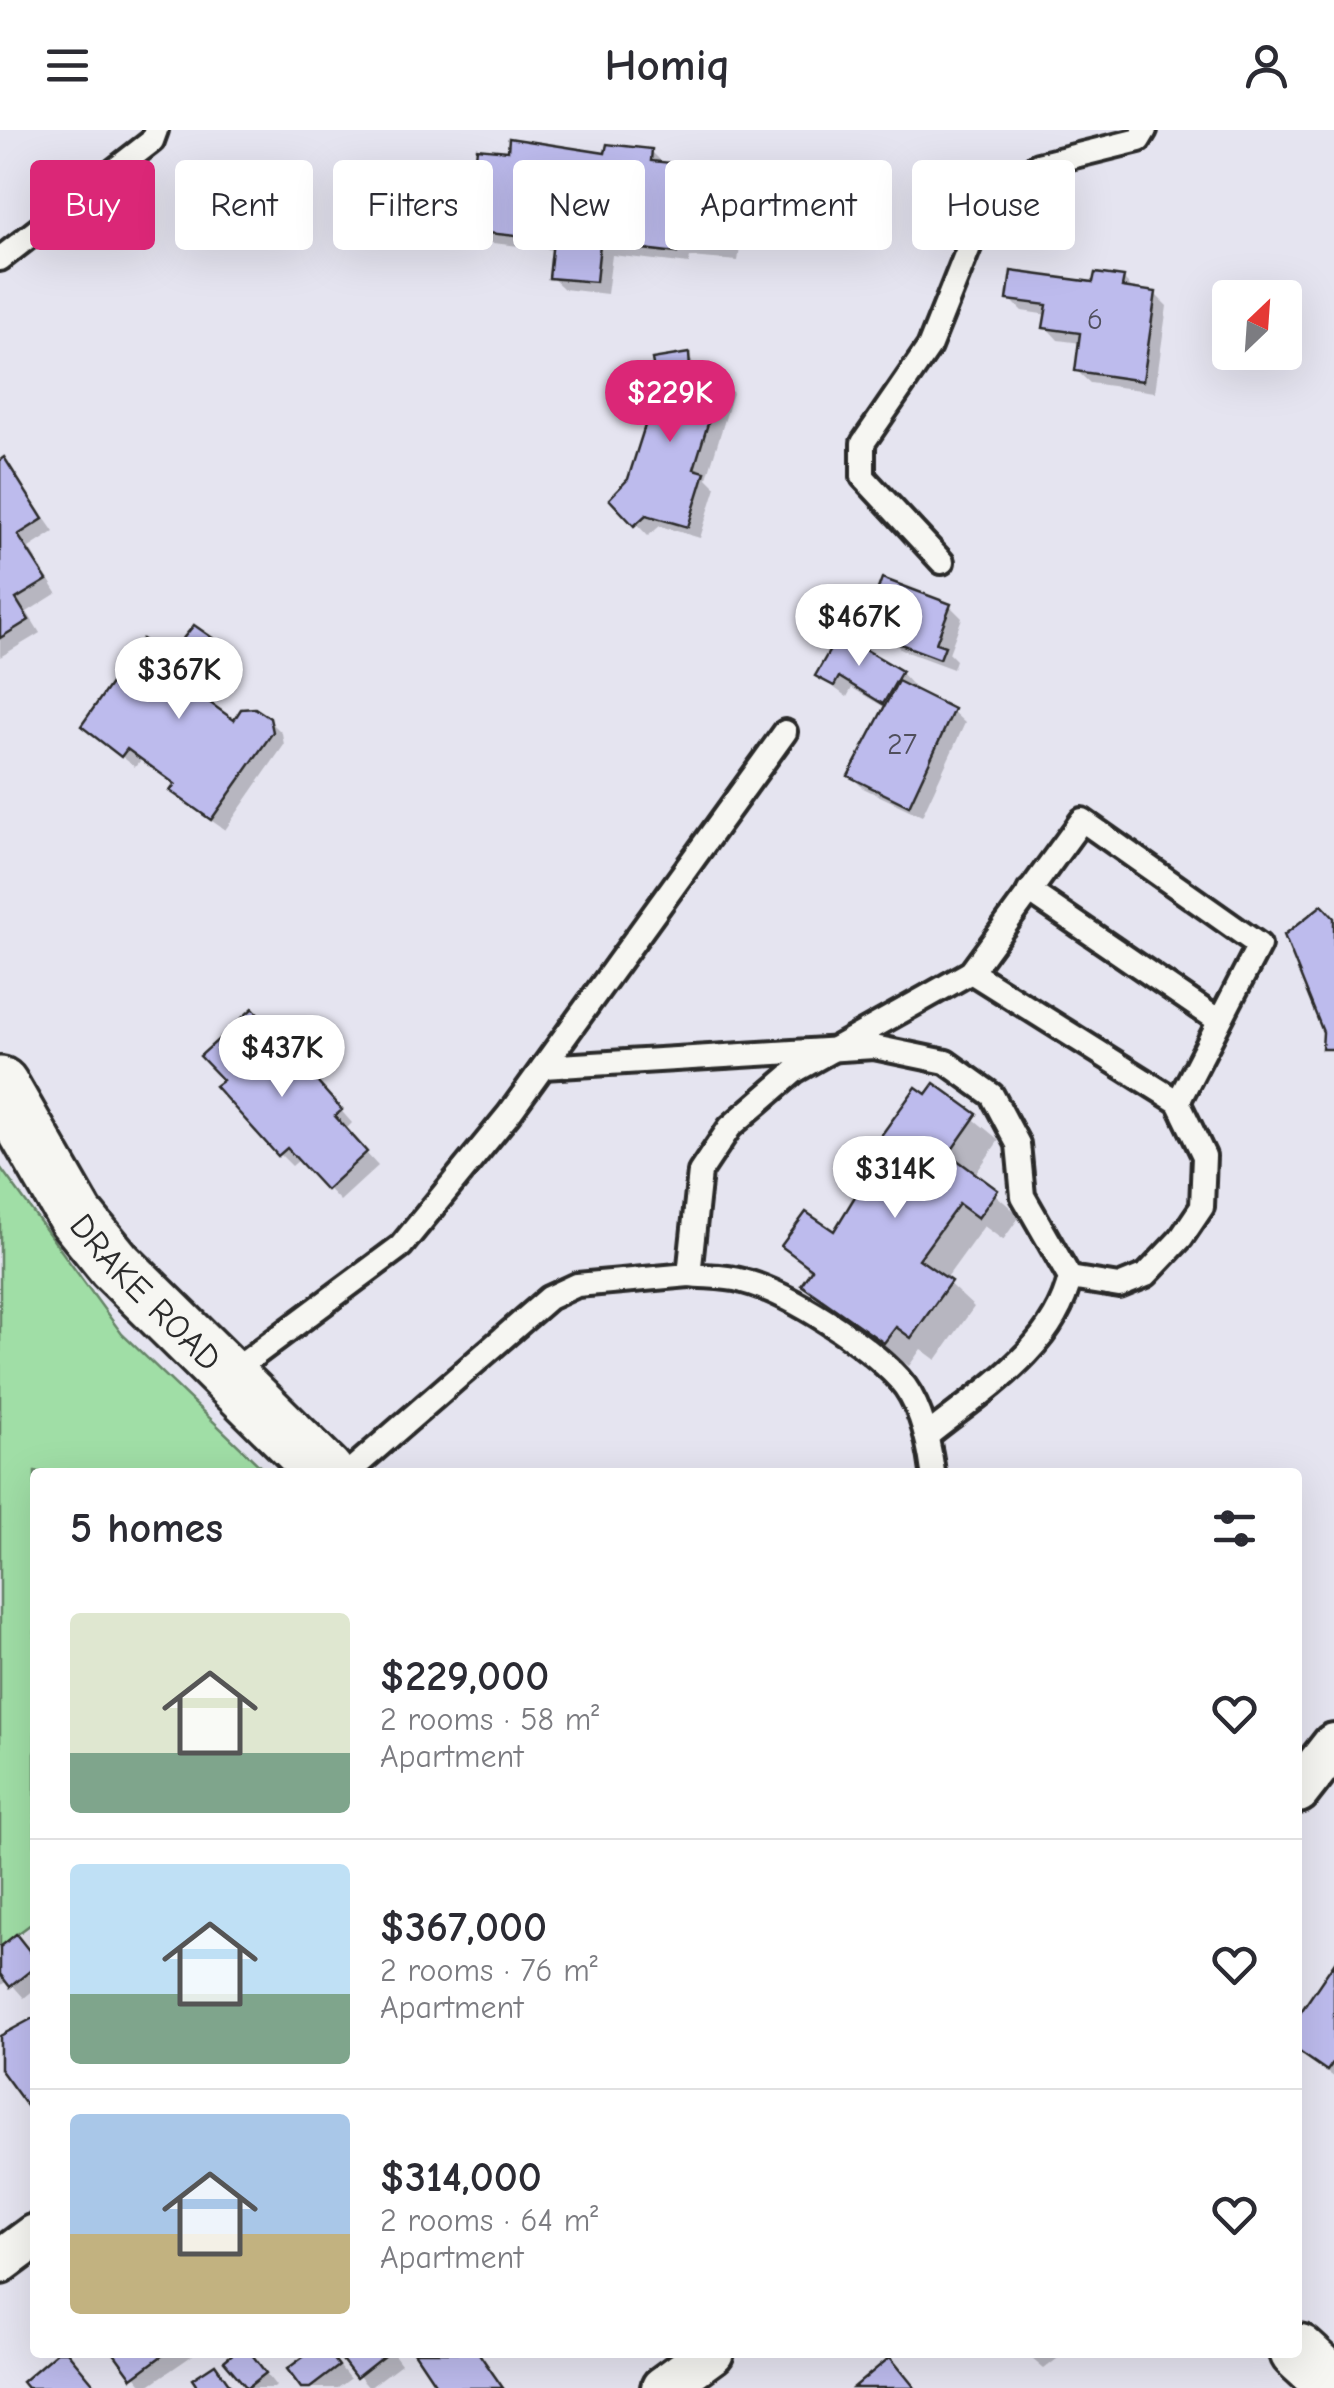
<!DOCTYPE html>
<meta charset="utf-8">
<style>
:root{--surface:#fff;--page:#f2f2f3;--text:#2b2b33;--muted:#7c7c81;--line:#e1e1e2;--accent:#db2777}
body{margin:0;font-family:"Comic Neue",sans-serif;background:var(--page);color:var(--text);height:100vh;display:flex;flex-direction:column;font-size:38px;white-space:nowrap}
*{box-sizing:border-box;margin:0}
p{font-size:32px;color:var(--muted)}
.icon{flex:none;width:55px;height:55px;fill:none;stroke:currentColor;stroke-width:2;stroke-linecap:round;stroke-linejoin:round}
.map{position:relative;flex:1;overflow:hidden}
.sheet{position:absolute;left:30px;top:1338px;width:1272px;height:890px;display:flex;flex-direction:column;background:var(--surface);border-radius:10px;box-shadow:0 10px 40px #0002}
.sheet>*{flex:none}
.top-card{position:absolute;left:30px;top:30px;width:1275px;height:90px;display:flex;gap:20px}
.needle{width:65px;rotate:25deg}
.buttons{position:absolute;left:1212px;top:150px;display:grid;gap:20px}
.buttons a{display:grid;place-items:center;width:90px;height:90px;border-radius:10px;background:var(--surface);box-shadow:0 10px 40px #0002;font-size:50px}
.price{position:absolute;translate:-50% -85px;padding:0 22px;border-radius:35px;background:#fff;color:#222;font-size:32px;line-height:65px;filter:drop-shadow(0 2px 5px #0008)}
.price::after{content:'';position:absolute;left:50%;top:60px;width:30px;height:22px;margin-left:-15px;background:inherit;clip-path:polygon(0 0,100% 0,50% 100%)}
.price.current{background:var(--accent);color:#fff}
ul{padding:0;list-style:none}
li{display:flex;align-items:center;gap:30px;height:250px;padding:0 40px}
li+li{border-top:2px solid var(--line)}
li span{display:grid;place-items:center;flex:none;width:280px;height:200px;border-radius:10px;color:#555}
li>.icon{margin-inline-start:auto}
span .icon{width:120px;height:120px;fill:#fffc;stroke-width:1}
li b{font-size:42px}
h2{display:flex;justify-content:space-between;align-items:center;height:120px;padding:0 40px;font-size:42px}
.tag{padding:0 35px;border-radius:10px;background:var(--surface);box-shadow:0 10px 40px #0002;font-size:35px;line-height:90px}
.tag.current{background:var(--accent);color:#fff}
header{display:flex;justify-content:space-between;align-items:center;height:130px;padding:0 40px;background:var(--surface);font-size:45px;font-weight:700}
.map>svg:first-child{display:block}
.green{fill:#a0dea6;stroke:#668468;stroke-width:2.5}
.shadow{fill:#0003}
.building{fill:#bdbbed;stroke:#2b2b2b;stroke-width:2.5}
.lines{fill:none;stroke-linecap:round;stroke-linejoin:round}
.lane-casing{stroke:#2b2b2b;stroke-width:30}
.street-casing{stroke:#2b2b2b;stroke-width:50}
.secondary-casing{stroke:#2b2b2b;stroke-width:62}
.lane{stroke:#f6f6f2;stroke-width:22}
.street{stroke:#f6f6f2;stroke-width:42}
.secondary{stroke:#f6f6f2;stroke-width:55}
.labels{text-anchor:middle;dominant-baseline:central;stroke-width:8;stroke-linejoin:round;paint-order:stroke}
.number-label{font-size:30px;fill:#504f5c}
.street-label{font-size:35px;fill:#2b2b2b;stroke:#f6f6f2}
</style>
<header><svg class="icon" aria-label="menu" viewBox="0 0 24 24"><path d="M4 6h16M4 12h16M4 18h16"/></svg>Homiq<svg class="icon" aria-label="person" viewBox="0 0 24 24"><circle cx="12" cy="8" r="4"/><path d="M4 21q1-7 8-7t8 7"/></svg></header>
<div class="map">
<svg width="1334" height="2258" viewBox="0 0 1334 2258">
<rect width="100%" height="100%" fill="#e5e4f0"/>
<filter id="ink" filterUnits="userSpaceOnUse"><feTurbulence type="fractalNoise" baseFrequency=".01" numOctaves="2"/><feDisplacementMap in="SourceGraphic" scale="20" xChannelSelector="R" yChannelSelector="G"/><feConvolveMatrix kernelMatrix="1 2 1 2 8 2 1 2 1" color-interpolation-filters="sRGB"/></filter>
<g filter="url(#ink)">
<path class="green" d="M0,1037L122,1204L266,1342H35V1791L0,1817Z"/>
<g class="shadow">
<path d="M651,21L665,35L729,42L749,61L738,131L690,127L689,134L612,125L607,164L564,159L551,147L554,120L484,112L472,100L608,25Z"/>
<path d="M1123,149L1135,161L1155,164L1167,176L1155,262L1090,253L1077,241L1081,213L1058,210L1046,197L1048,185L1022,181L1010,169Z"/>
<path d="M688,226L701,244L721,251L733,263L707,348L716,357L700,408L660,396L648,406L613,369L630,350Z"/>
<path d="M4,330L54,402L29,418L57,463L27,482L40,503L0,527V333Z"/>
<path d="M950,476L962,488L949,523L956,530L953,539L902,520L869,490Z"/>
<path d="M840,508L901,543L913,556L910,560L952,581L965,593L922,686L863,658L851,646L886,578L852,558L847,567L818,546Z"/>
<path d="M225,520L238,532L207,574L234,594L269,590L282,603L284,615L225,700L186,673L174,661L177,656L141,630L135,637L84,596L169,531Z"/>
<path d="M265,894L352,993L345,1000L378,1036L340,1071L300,1029L292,1036L280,1024Z"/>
<path d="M935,957L999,1010L974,1046L1020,1086L1003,1110L984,1096L945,1150L974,1177L936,1230L921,1219L909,1236L829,1178L805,1154L812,1143L784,1116L835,1105Z"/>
<path d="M0,1820L35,1829V1859L24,1868L8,1850L0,1856Z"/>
<path d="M1334,1838V1947L1298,1922V1891Z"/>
<path d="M116,2222H191L193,2225L145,2258Z"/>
<path d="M249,2222L276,2256L274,2258H248L227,2231Z"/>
<path d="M328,2222L350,2249L338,2258H304Z"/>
<path d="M339,2222H392L401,2234L369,2258Z"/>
<path d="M1024,2222H1066L1044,2239Z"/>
</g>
<g class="building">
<path d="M509,8L605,23L607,14L652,19L651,31L730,39L729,45L738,46L731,115L725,120L678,115L677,123L600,114L596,152L549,148L553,110L469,101L477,18L508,21Z"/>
<path d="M1011,141L1093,152L1095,143L1124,147L1122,157L1156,162L1143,251L1075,241L1080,203L1043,198L1047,175L1007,170Z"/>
<path d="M689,223L690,239L722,248L694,339L705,342L688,397L646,385L634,396L609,369L628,349L657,258L652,229Z"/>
<path d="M4,327L43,389L18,405L47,450L16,469L29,490L0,508V330Z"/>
<path d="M882,448L951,474L936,513L945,516L940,529L887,509L890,500L866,491Z"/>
<path d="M194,495L227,518L195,562L234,590L241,579L255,578L270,588L273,602L211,690L170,661L175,654L127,619L121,627L81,596L142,509L168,527Z"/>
<path d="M839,504L902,541L883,574L839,547L834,556L815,546Z"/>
<path d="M898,551L954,579L909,676L848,646Z"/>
<path d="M1322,775L1334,788V919H1322L1323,902L1284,805Z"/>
<path d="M253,878L283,911L269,924L281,937L294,926L342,980L335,986L367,1022L326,1060L287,1018L278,1026L215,956L223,950L200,926Z"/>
<path d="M934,953L977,984L949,1024L998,1060L978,1088L959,1074L919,1129L951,1151L911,1208L896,1197L884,1213L801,1155L812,1139L781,1116L806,1082L834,1101L876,1032L867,1025L916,957L926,964Z"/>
<path d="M16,1804L35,1828V1837L10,1857L0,1844V1817Z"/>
<path d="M1334,1833V1931L1327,1941L1298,1921V1886Z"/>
<path d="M35,1887V1987L0,1939V1906Z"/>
<path d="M57,2222H67L97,2258H27L22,2252Z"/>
<path d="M113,2222H167L132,2248Z"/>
<path d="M235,2222H250L266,2243L247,2258L224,2231Z"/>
<path d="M310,2222H329L339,2236L310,2258H301L287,2239Z"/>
<path d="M336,2222H389L356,2248Z"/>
<path d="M414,2222H478L503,2258H438Z"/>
<path d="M890,2227L915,2258H853Z"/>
<path d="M215,2234L232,2258H198L192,2249Z"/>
</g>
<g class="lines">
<g class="lane-casing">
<g id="lane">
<path d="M0,129L152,11L156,0"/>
<path d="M942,432L863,347V313L929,217L989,67L1038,35L1139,10L1145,0"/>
<path d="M1029,761L1219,891"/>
<path d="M971,842L1178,972L1204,1026L1202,1077L1181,1108L1146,1145L1119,1156L1070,1148"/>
<path d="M543,937L874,917L946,932L992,965L1018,1014L1023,1066L1070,1148C1054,1219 981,1262 928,1305"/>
<path d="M689,1145C706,1147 726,1146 743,1151C790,1163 867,1214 899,1249C921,1273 929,1312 933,1342"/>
<path d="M228,1245L401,1116L509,984L785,602"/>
<path d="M349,1342L549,1168L577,1155L689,1145L700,1042L730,997L795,941L971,842L1082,690L1259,815L1178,972"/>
</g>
</g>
<g class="street-casing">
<g id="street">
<path d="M1298,1661L1334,1615"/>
<path d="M0,2132L35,2106"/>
<path d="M663,2258L712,2222"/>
</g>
</g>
<g class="secondary-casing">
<g id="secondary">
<path id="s1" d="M0,955L76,1087L115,1135L325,1342"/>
<path d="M1298,2222L1334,2255"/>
</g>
</g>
<use href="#lane" class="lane"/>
<use href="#street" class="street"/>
<use href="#secondary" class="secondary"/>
</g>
</g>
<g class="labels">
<g class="number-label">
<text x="1095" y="189">6</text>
<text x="902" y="614">27</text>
</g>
<g class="street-label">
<text stroke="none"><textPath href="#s1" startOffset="255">DRAKE ROAD</textPath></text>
</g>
</g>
</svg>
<div class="buttons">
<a><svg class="needle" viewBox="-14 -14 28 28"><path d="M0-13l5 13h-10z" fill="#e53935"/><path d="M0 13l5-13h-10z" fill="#7c7c81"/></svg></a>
</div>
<b class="price current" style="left:670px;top:315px">$229K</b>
<b class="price" style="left:859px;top:539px">$467K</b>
<b class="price" style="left:179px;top:592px">$367K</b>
<b class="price" style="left:282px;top:970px">$437K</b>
<b class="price" style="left:895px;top:1091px">$314K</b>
<div class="top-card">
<a class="tag current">Buy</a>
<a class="tag">Rent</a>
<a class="tag">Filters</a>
<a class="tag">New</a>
<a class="tag">Apartment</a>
<a class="tag">House</a>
</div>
<section class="sheet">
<h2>5 homes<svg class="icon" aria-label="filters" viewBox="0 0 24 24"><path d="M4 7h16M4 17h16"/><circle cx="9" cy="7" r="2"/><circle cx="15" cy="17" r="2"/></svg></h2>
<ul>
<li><span style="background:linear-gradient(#dfe7d0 70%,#7fa58c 0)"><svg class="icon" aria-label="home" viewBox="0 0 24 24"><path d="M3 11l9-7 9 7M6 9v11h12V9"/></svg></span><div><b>$229,000</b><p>2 rooms · 58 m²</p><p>Apartment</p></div><svg class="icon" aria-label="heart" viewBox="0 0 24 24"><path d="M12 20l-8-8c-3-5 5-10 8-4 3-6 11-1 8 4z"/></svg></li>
<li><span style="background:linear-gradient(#bfe0f5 65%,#7fa58c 0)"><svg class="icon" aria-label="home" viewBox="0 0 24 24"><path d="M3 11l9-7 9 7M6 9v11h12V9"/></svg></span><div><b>$367,000</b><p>2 rooms · 76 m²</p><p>Apartment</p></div><svg class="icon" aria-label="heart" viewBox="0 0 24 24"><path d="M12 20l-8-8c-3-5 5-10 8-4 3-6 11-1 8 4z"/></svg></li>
<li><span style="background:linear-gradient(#a9c7e8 60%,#c2b280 0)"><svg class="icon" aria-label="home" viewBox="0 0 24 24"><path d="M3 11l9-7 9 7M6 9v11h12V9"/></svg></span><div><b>$314,000</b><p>2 rooms · 64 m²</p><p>Apartment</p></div><svg class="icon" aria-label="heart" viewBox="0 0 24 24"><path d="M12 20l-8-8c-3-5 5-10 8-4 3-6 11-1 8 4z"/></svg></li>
</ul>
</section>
</div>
